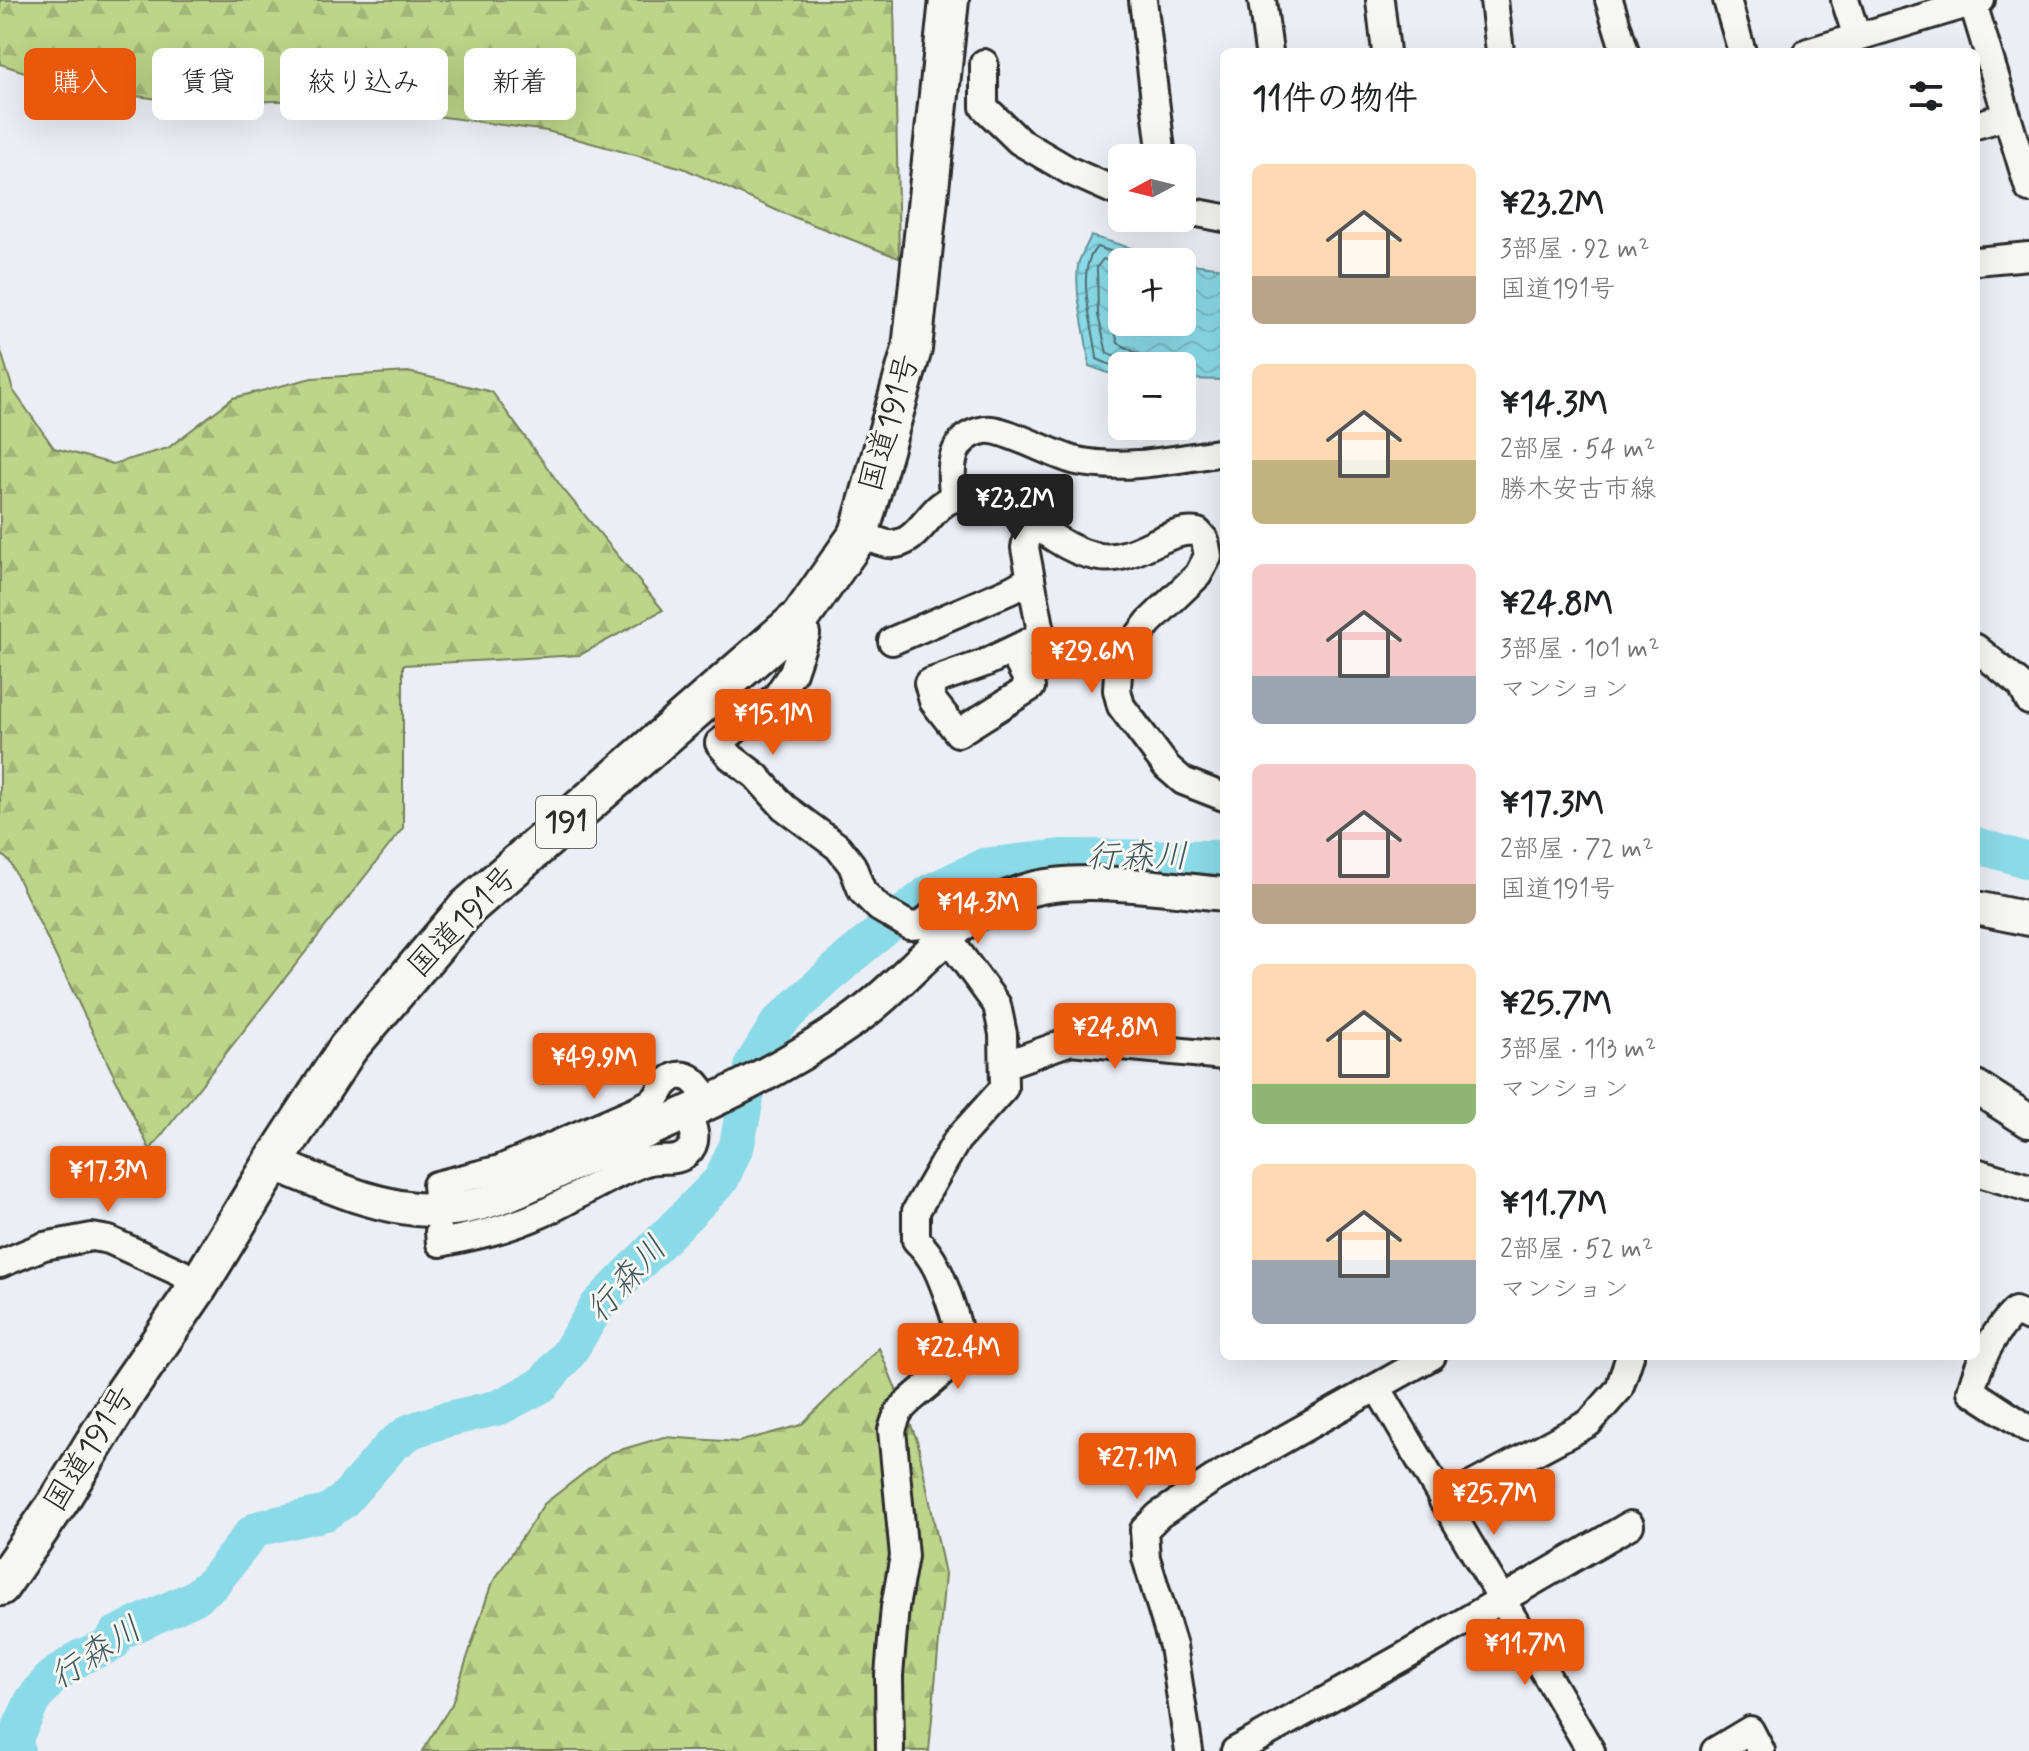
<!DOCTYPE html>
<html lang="ja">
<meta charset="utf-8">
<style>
:root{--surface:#fff;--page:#f6f6f6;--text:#202124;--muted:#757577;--accent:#ea580c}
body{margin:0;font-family:Mynerve,"Klee One",sans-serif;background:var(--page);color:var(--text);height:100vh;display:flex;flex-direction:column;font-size:30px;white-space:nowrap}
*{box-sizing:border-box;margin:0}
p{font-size:26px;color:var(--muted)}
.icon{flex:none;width:44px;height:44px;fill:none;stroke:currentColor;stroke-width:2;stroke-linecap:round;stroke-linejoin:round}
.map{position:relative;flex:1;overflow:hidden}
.drawer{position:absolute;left:1220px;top:48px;width:760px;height:1312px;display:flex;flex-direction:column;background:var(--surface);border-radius:12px;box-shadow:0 8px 32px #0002}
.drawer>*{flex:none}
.guide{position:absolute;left:24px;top:48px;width:760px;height:72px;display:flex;gap:16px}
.needle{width:52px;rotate:263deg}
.buttons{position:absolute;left:1108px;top:144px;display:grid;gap:16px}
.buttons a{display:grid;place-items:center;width:88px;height:88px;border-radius:12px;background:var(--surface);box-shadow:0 8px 32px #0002;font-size:40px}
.price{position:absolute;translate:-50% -68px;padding:0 18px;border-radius:8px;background:var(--accent);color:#fff;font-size:26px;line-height:52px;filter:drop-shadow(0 2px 4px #0008)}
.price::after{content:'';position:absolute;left:50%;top:48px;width:24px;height:18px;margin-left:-12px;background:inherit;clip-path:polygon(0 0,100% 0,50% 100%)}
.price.on{background:#222;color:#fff}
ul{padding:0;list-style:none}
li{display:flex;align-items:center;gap:24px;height:200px;padding:0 32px}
li span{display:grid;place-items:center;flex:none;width:224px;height:160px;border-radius:12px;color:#555}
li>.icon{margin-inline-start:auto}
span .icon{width:96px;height:96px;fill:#fffc;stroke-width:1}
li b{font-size:34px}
h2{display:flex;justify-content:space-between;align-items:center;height:96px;padding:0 32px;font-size:34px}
.tag{padding:0 28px;border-radius:12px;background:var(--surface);box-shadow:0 8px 32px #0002;font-size:28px;line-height:72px}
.tag.on{background:var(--accent);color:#fff}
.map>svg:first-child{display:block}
.forest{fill:url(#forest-firs);stroke:#74805a;stroke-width:2}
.water{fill:url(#water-waves);stroke:#65949c;stroke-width:2}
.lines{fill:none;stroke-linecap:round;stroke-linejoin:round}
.shore{stroke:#517176;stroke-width:2}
.river{stroke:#8bdae7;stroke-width:36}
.minor-casing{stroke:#2b2b2b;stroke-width:32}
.major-casing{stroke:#2b2b2b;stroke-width:38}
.highway-casing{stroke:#2b2b2b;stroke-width:44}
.minor{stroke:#f6f6f2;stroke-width:26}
.major{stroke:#f6f6f2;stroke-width:32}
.highway{stroke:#f6f6f2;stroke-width:38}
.labels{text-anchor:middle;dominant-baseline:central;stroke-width:6;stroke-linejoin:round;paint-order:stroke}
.shield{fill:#f6f6f2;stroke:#686867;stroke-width:2}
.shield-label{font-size:30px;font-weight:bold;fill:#2b2b2b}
.street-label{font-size:32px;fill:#2b2b2b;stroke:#f6f6f2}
.water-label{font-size:34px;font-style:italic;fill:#43575a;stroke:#f6f6f2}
</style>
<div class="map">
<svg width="2029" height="1751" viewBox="0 0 2029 1751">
<defs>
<pattern id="forest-firs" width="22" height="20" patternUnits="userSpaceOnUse" patternTransform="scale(2)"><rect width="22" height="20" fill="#bdd48a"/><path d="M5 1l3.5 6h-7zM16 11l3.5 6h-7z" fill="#a3b677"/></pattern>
<pattern id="water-waves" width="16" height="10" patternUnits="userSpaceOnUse" patternTransform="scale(2)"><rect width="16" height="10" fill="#8bdae7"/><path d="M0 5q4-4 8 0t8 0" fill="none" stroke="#78bbc6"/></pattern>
</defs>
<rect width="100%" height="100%" fill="#eceef5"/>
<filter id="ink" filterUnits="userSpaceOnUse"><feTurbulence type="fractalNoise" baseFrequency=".0125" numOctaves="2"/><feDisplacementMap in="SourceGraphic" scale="16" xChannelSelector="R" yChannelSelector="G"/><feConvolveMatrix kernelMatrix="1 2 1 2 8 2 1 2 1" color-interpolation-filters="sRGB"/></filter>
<g filter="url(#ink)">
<g class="forest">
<path d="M0,0H894L899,258L778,211L683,168L547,131L319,100L190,103L74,88L0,64Z"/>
<path d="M0,348L13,390L54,448L113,464L168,448L233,398L312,378L408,372L492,392L563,489L663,610L580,655L403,665V828L150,1150L10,862L0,853Z"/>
<path d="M879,1348L917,1440L945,1574L929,1751H422L452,1704L491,1585L544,1504L610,1453L664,1437L738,1442L801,1425Z"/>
</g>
<path class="water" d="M1091,236L1177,262H1122V322H1182V263L1224,268V380L1182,379V366H1122V378L1089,366C1087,332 1074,300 1078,265C1080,256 1087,245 1091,236Z"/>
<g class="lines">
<g class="shore">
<path d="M1122,265L1103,259L1097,267L1098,315L1107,353L1135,366"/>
<path d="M1122,278L1112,275L1109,279L1110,313L1118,343L1138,354L1149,366"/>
<path d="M1122,370L1097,359C1095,328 1073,272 1097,247L1146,262"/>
</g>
<g class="river">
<path d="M1976,845L2029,861"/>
<path d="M17,1751L15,1738L33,1700L52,1677L81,1657L112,1644L116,1634L194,1598L213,1583L252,1533L260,1528L326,1513L343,1501L392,1445L411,1431L444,1420L500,1407L542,1385L568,1354L598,1305L721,1180L737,1144L753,1063L778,1023L851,956L930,892L984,866L1063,857L1224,858"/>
</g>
<g class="minor-casing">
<g id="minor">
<path d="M1143,0L1162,158"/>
<path d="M1262,0L1269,52"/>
<path d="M1380,0L1386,52"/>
<path d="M1494,0L1500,52"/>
<path d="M1609,0L1625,52"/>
<path d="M1727,0L1742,52"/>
<path d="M1845,0L1857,37"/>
<path d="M1972,0L2029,189"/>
<path d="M1808,52L1981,0"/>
<path d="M984,63V107L1019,141L1070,171L1122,194"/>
<path d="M1976,125L2007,116"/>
<path d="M1182,210L1224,218"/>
<path d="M1976,261L2029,256"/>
<path d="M954,498C949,470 949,436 985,430C1003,427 1054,456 1077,461C1125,471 1177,459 1224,452"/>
<path d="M859,534C868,537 878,542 888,544C919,548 929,503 956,498C1014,489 1047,550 1100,557C1137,562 1166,527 1198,532L1205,540L1208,556L1198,575L1149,622L1129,648L1118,673L1117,690L1121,706L1167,767L1183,781L1224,797"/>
<path d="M801,617L806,634L793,672L777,696L719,743L731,757L756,776L784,807L838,847L852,865L862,891L879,908L910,926L921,925L942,907H949L964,920"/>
<path d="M892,641L1011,590L1031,579"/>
<path d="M1976,648L2022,686L2029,701"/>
<path d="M1012,651L1031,687L958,733L933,701L928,683L985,663L1037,638L1040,626L1025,548L1030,521"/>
<path d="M1004,1065L1071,1041L1224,1056"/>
<path d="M1976,1172L2029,1188"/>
<path d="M437,1195L436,1185L500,1169L634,1111C641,1107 651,1104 656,1098C660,1093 662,1086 667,1082C687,1064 702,1088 709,1104"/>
<path d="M439,1232L440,1243C475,1236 508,1229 541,1214C574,1199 613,1173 646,1162C661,1157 676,1164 687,1153C700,1141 693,1128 688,1113"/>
<path d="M0,1264L44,1246L92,1237L109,1240L181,1273L197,1288"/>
<path d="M2029,1318L2015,1311C1993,1333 1979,1361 1971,1391L2029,1429"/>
<path d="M1377,1387L1591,1751"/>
<path d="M1443,1501L1589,1423L1619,1389L1630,1356"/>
<path d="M890,1751L889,1675L895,1607L904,1556L892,1430C894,1424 896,1417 899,1412C911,1394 954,1372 958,1348C961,1332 954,1314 949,1299C941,1276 934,1257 916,1240V1211L957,1140L1004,1088L1003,1034L997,1005L947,937"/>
<path d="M1189,1751L1173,1646L1146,1558L1144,1530L1159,1515L1213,1479L1432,1356"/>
<path d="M1235,1751L1403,1657L1630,1525"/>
<path d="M1715,1751L1750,1730L1761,1751"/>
</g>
</g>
<g class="major-casing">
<g id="major">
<path d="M1976,908L2029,919"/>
<path d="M1976,1087L2029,1121"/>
<path d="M273,1163C324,1183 373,1208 429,1210C486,1213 538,1180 588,1157C679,1117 770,1079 852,1021C912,979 951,914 1025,891C1080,874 1165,889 1224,894"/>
</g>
</g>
<g class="highway-casing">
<path id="highway" d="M0,1586L59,1501L125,1393L197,1288L273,1163L348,1048L468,907L801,617L859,534L912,349L949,0"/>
</g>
<use href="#minor" class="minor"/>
<use href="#major" class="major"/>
<use href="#highway" class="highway"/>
</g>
</g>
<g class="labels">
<rect class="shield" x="536" y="796" width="60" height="52" rx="6"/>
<g class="shield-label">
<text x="566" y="822">191</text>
</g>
<g class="street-label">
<text transform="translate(890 423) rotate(-74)">国道191号</text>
<text transform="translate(463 922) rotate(-46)">国道191号</text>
<text transform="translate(90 1449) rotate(-58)">国道191号</text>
</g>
<g class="water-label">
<text x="1137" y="857">行森川</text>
<text transform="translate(627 1280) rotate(-48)">行森川</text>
<text transform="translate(96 1654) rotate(-33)">行森川</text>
</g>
</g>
</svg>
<div class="buttons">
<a><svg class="needle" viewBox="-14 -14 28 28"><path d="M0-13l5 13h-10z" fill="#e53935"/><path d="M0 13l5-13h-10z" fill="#757577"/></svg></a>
<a>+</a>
<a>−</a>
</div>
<b class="price on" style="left:1015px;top:542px">¥23.2M</b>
<b class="price" style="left:1092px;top:695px">¥29.6M</b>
<b class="price" style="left:773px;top:757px">¥15.1M</b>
<b class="price" style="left:978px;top:946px">¥14.3M</b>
<b class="price" style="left:1115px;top:1071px">¥24.8M</b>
<b class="price" style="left:594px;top:1101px">¥49.9M</b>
<b class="price" style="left:108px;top:1214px">¥17.3M</b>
<b class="price" style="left:958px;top:1391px">¥22.4M</b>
<b class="price" style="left:1137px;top:1501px">¥27.1M</b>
<b class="price" style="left:1494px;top:1537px">¥25.7M</b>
<b class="price" style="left:1525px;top:1687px">¥11.7M</b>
<div class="guide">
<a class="tag on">購入</a>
<a class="tag">賃貸</a>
<a class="tag">絞り込み</a>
<a class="tag">新着</a>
</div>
<section class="drawer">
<h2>11件の物件<svg class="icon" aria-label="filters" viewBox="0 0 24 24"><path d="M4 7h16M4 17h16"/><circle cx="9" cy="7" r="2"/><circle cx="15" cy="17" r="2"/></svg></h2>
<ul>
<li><span style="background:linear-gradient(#ffd9b3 70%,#b9a48a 0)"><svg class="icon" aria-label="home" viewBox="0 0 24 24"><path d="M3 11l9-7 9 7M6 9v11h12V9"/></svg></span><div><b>¥23.2M</b><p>3部屋 · 92 m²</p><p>国道191号</p></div></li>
<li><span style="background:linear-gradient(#ffd9b3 60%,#c2b280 0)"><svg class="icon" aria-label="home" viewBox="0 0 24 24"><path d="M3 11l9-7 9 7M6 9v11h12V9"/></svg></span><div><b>¥14.3M</b><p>2部屋 · 54 m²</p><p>勝木安古市線</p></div></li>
<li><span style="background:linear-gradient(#f6c9c9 70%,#9aa5b1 0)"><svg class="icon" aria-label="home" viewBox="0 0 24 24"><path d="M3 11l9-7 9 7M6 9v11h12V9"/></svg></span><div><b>¥24.8M</b><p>3部屋 · 101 m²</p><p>マンション</p></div></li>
<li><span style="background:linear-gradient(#f6c9c9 75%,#b9a48a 0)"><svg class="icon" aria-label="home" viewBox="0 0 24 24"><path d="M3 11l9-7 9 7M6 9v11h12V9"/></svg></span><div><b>¥17.3M</b><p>2部屋 · 72 m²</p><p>国道191号</p></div></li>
<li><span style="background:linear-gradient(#ffd9b3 75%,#8fb573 0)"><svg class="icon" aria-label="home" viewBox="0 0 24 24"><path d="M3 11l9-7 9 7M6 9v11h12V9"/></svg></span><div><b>¥25.7M</b><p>3部屋 · 113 m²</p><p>マンション</p></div></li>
<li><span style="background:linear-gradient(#ffd9b3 60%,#9aa5b1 0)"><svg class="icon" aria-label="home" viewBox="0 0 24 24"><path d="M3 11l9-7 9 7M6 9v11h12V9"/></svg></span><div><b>¥11.7M</b><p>2部屋 · 52 m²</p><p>マンション</p></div></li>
</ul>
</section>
</div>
